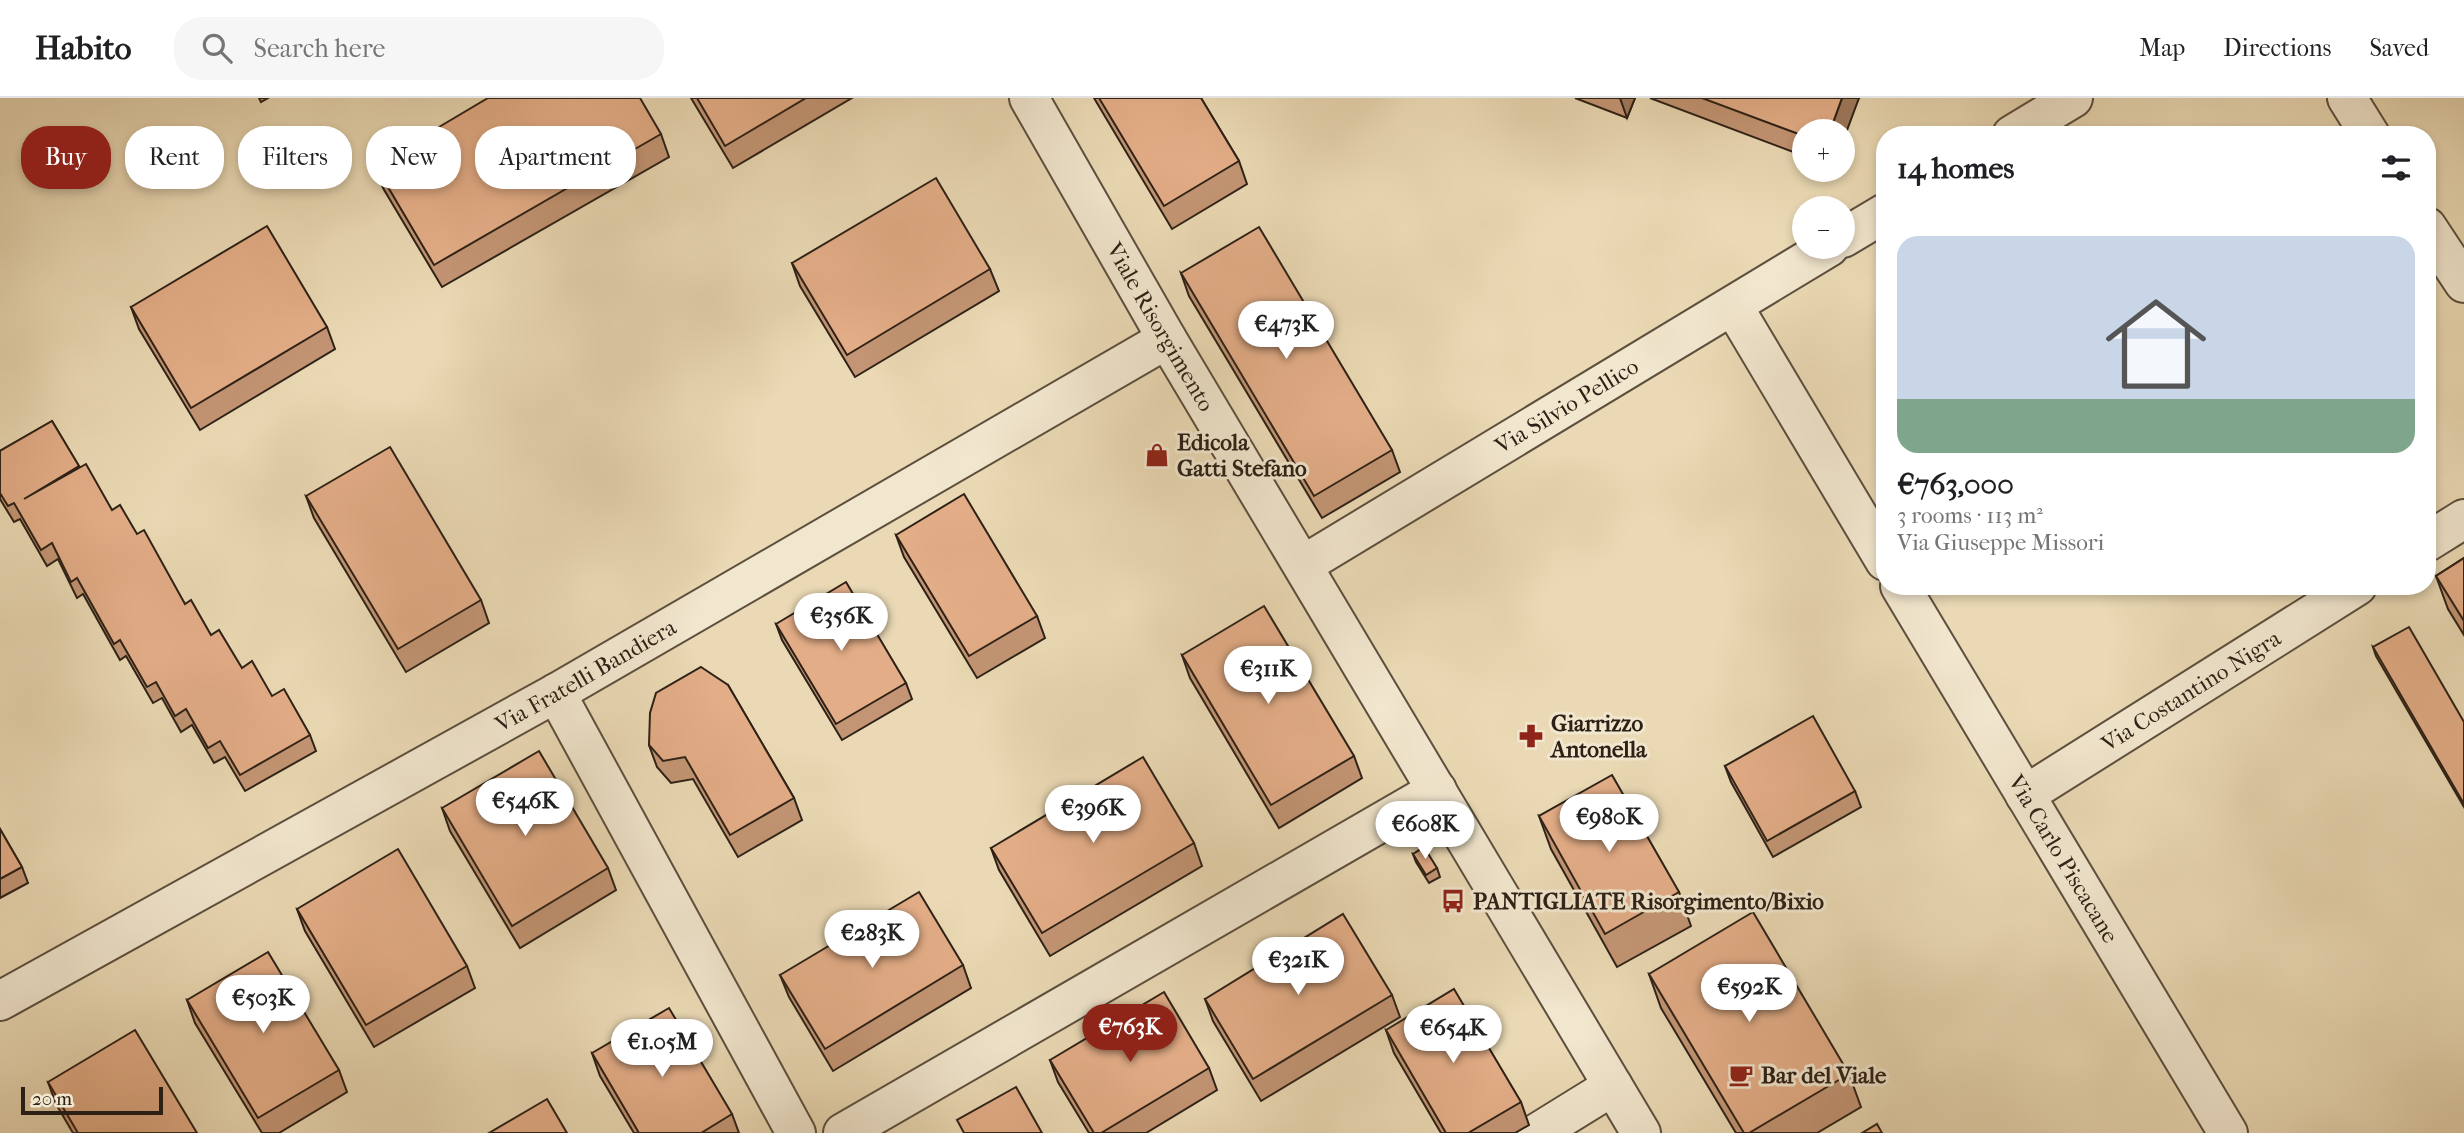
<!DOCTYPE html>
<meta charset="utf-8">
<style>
:root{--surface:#fff;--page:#f6f6f6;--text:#202124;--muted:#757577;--line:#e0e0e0;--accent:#8f2418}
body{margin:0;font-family:"IM FELL French Canon",serif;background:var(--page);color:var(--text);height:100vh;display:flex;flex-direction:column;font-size:26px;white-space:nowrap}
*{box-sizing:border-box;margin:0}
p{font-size:23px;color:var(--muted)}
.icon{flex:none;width:38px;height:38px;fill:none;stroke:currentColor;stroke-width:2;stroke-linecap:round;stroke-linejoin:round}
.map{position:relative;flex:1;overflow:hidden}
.drawer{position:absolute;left:1876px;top:28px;width:560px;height:469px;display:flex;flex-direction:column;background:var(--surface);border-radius:28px;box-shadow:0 4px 10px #0003}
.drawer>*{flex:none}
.guide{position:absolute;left:21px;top:28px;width:665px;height:63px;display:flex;gap:14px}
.buttons{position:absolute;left:1792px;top:21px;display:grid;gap:14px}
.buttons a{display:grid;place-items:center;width:63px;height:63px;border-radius:50%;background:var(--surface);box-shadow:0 4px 10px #0003;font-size:35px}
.scale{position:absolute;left:21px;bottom:18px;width:142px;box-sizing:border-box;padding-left:7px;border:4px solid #2d2116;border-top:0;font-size:19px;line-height:24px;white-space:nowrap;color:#2d2116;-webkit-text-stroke:5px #f1e6ce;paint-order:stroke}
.price{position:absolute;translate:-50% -60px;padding:0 16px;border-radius:24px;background:#fff;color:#222;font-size:23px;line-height:46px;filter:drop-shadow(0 2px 4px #0008)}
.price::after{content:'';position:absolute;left:50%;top:42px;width:21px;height:16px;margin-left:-10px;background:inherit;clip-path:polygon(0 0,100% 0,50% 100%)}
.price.active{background:var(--accent);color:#fff}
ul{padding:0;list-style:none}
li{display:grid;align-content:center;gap:14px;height:371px;padding:0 21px}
li span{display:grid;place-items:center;height:217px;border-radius:21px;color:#555}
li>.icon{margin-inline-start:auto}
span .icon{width:126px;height:126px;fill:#fffc;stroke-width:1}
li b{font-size:30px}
h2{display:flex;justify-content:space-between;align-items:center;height:84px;padding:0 21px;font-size:30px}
.chip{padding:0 24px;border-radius:28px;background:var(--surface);box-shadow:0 4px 10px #0003;font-size:24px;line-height:63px}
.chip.active{background:var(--accent);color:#fff}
header{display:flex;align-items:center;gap:42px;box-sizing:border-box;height:98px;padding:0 35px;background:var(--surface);border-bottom:2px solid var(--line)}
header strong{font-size:33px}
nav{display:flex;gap:38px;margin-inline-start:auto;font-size:24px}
.search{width:490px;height:63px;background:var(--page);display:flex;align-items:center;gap:18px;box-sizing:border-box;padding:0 24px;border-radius:28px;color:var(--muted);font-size:26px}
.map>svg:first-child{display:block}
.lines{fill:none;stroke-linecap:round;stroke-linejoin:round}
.street-casing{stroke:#5c4f3e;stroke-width:42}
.street{stroke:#f1e6ce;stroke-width:38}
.wall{fill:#c39574;stroke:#2d2116;stroke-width:2}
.shaded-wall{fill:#9f795e;stroke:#2d2116;stroke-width:2}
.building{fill:#e3ad87;stroke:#2d2116;stroke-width:2}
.labels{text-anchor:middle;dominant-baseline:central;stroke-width:6;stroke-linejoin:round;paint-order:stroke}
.street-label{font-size:23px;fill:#2d2116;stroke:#f1e6ce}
.poi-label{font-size:23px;font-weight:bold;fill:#2d2116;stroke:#f1e6ce;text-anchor:start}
</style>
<header>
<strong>Habito</strong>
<div class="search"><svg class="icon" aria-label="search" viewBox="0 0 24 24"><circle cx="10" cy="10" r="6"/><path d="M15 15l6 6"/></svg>Search here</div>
<nav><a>Map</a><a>Directions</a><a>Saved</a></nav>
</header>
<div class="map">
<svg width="2464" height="1035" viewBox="0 0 2464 1035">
<rect width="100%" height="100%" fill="#ead9b4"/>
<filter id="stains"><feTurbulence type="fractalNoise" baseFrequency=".00286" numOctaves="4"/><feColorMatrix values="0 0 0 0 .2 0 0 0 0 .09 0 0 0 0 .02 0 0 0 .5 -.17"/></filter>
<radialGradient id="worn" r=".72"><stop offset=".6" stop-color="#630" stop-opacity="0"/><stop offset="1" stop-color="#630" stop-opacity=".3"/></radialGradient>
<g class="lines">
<g class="street-casing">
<g id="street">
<path id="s1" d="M1029,0L1167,241L1641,1035"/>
<path d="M2347,0L2370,37"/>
<path d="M2012,37L2073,0"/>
<path d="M2427,129L2464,185"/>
<path d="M1843,140L1885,115"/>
<path d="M1733,208L1885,463"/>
<path d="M2427,444L2464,421"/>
<path id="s2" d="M1303,467L1829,149"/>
<path id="s3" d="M1900,488L2228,1035"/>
<path d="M556,595L796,1035"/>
<path id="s4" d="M2025,697L2357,488"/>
<path id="s5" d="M0,903L556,595L1167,241"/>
<path d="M843,1035L1437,692"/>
<path d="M1537,1035L1613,988"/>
</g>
</g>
<use href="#street" class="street"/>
</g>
<g class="wall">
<path d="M259,0H268L261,4Z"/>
<path d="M691,0H852L733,70Z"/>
<path d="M1094,0H1201L1239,63L1247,86L1172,131Z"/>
<path d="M1575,0H1635L1627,20Z"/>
<path d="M1650,0H1859L1804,33V58Z"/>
<path d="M661,36L669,59L442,189L383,90L375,67Z"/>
<path d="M792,165L990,171L999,193L855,279L800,188Z"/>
<path d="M1181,175L1392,352L1400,374L1322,420L1189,198Z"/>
<path d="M131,209L327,229L335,251L200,332L139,231Z"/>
<path d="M52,323L79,369L112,412L137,436L185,506L211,537L242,570L272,598L310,637L316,653L245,693L225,659L214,665L192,627L181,634L162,600L153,605L126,558L120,562L83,496L77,500L58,461L47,468L20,421L14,424L0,401V353Z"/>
<path d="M306,398L481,502L489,525L406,574L314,420Z"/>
<path d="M896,437L1037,518L1045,540L977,580L904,459Z"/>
<path d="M2464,460V537L2448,511L2436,478Z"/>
<path d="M776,526L906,585L912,601L842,642L782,542Z"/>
<path d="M2373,549L2464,624V709L2376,558Z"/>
<path d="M1182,557L1354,658L1362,680L1279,730L1190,580Z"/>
<path d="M728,587L794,700L802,722L738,759L693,681L671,685L657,669L649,647Z"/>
<path d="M1725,668L1855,693L1861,709L1773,759L1731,684Z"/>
<path d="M442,710L608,770L616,792L520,850L450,733Z"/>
<path d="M1539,718L1679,794L1691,828L1617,869L1551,751Z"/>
<path d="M0,731L22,769L28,785L0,800Z"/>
<path d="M1194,745L1202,768L1050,858L999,772L991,750Z"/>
<path d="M1413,756L1437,770L1440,779L1429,785L1416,764Z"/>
<path d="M297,811L467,868L475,890L374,949L305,833Z"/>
<path d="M963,867L971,890L833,973L789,899L780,877Z"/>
<path d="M1649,876L1849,976L1861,1009L1817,1035H1736L1661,910Z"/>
<path d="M1392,897L1400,919L1261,1003L1213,923L1205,901Z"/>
<path d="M187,902L339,972L347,994L279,1035H262L195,925Z"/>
<path d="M1386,932L1521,1004L1529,1027L1515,1035H1441L1394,955Z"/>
<path d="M592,955L732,1016L739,1035H634L600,978Z"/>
<path d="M1050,962L1209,970L1217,992L1146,1035H1089L1058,984Z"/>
<path d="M48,984L197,1035H73L56,1006Z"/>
</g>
<g class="shaded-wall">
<path d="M1620,0H1635L1627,20Z"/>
<path d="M1842,0H1859L1843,43V33H1830Z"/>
</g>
<g class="building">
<path d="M488,0H640L661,36L434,167L375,67Z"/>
<path d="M697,0H806L725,48Z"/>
<path d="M1099,0H1201L1239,63L1164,108Z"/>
<path d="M1702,0H1842L1830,33H1804V38Z"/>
<path d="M936,80L990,171L847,257L792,165Z"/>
<path d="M267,128L327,229L191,310L131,209Z"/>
<path d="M1259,129L1392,352L1314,398L1181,175Z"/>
<path d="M52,323L79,368L24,401L86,366L112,412L120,407L137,436L144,432L185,506L191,502L211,537L219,532L242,570L252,563L272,598L284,591L310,637L240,677L220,643L208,650L186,611L175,618L156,584L147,589L120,542L114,546L77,480L71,484L52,445L41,452L14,405L8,408L0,395V353Z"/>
<path d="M390,349L481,502L398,551L306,398Z"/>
<path d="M964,396L1037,518L969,558L896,437Z"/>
<path d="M2464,460V523L2436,478Z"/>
<path d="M846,484L906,585L836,626L776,526Z"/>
<path d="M1264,508L1354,658L1271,707L1182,557Z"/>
<path d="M2409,529L2464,624V706L2373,549Z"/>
<path d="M701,569L728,587L794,700L730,737L685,659L663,663L649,647L650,615L656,595Z"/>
<path d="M1813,618L1855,693L1767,743L1725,668Z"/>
<path d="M539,653L608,770L512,828L442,710Z"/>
<path d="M1143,659L1194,745L1042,835L991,750Z"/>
<path d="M1612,677L1679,794L1605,836L1539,718Z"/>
<path d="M0,731L22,769L0,781Z"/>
<path d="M1424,749L1437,770L1426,777L1413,756Z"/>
<path d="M398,751L467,868L366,927L297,811Z"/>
<path d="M919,794L963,867L825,951L780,877Z"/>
<path d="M1753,814L1849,976L1749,1035H1744L1649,876Z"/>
<path d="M1343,816L1392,897L1253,981L1205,901Z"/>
<path d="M268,854L339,972L258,1020L187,902Z"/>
<path d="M1454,891L1521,1004L1468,1035H1446L1386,932Z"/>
<path d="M1164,894L1209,970L1101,1035H1094L1050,962Z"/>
<path d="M669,910L732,1016L701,1035H639L592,955Z"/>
<path d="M135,932L197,1035H78L48,984Z"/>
<path d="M1016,989L1042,1035H964L957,1022Z"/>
<path d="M547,1001L567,1035H489Z"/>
<path d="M1877,1026L1882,1035H1862Z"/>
</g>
<defs>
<g id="shop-bare" transform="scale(1.89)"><path d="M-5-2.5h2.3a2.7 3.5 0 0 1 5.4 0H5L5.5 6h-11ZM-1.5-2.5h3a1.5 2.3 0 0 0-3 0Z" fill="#8f2418" stroke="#f1e6ce" stroke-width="2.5" paint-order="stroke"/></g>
<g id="pharmacy-bare" transform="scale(1.89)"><path d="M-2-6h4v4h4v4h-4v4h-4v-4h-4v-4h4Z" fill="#8f2418" stroke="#f1e6ce" stroke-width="2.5" paint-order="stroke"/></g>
<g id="bus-bare" transform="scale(1.89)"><path d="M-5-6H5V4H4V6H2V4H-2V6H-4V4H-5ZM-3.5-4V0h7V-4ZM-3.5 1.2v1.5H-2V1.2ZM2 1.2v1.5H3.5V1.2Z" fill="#8f2418" stroke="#f1e6ce" stroke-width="2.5" paint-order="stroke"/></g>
<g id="cafe-bare" transform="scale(1.89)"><path d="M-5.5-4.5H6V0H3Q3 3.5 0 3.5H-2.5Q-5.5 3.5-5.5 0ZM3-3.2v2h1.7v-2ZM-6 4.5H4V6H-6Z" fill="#8f2418" stroke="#f1e6ce" stroke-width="2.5" paint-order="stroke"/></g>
</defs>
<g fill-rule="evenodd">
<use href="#shop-bare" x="1157" y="357"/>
<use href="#pharmacy-bare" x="1531" y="638"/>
<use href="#bus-bare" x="1453" y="803"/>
<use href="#cafe-bare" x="1741" y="977"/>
</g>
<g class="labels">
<g class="street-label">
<text stroke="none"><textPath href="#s1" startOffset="264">Viale Risorgimento</textPath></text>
<text stroke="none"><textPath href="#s2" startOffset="308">Via Silvio Pellico</textPath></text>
<text stroke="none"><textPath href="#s5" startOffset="670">Via Fratelli Bandiera</textPath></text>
<text stroke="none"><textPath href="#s4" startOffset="196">Via Costantino Nigra</textPath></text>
<text stroke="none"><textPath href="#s3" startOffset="318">Via Carlo Piscacane</textPath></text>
</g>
<g class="poi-label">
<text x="1177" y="344">Edicola<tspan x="1177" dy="26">Gatti Stefano</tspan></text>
<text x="1551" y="625">Giarrizzo<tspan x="1551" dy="26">Antonella</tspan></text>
<text x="1473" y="803">PANTIGLIATE Risorgimento/Bixio</text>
<text x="1761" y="977">Bar del Viale</text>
</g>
</g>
<rect width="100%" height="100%" filter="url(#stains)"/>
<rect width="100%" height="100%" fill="url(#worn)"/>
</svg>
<div class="buttons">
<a>+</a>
<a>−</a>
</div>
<div class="scale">20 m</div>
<b class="price" style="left:1286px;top:263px">€473K</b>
<b class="price" style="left:841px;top:555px">€356K</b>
<b class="price" style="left:1268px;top:608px">€311K</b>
<b class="price" style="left:525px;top:740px">€546K</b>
<b class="price" style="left:1093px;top:747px">€396K</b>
<b class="price" style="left:1609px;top:756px">€980K</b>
<b class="price" style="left:1425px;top:763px">€608K</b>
<b class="price" style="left:872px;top:872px">€283K</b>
<b class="price" style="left:1298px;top:899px">€321K</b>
<b class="price" style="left:1749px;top:926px">€592K</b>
<b class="price" style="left:263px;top:937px">€503K</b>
<b class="price active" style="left:1130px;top:966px">€763K</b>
<b class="price" style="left:1453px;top:967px">€654K</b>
<b class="price" style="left:662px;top:981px">€1.05M</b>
<div class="guide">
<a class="chip active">Buy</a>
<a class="chip">Rent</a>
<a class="chip">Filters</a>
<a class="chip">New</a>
<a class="chip">Apartment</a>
</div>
<section class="drawer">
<h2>14 homes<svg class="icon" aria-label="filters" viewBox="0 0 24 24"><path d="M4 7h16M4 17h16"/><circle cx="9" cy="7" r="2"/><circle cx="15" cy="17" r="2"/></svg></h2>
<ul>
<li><span style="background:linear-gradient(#c9d6e8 75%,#7fa58c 0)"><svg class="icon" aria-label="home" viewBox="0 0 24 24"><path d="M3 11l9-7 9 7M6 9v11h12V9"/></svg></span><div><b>€763,000</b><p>3 rooms · 113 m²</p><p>Via Giuseppe Missori</p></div></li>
</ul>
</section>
</div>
